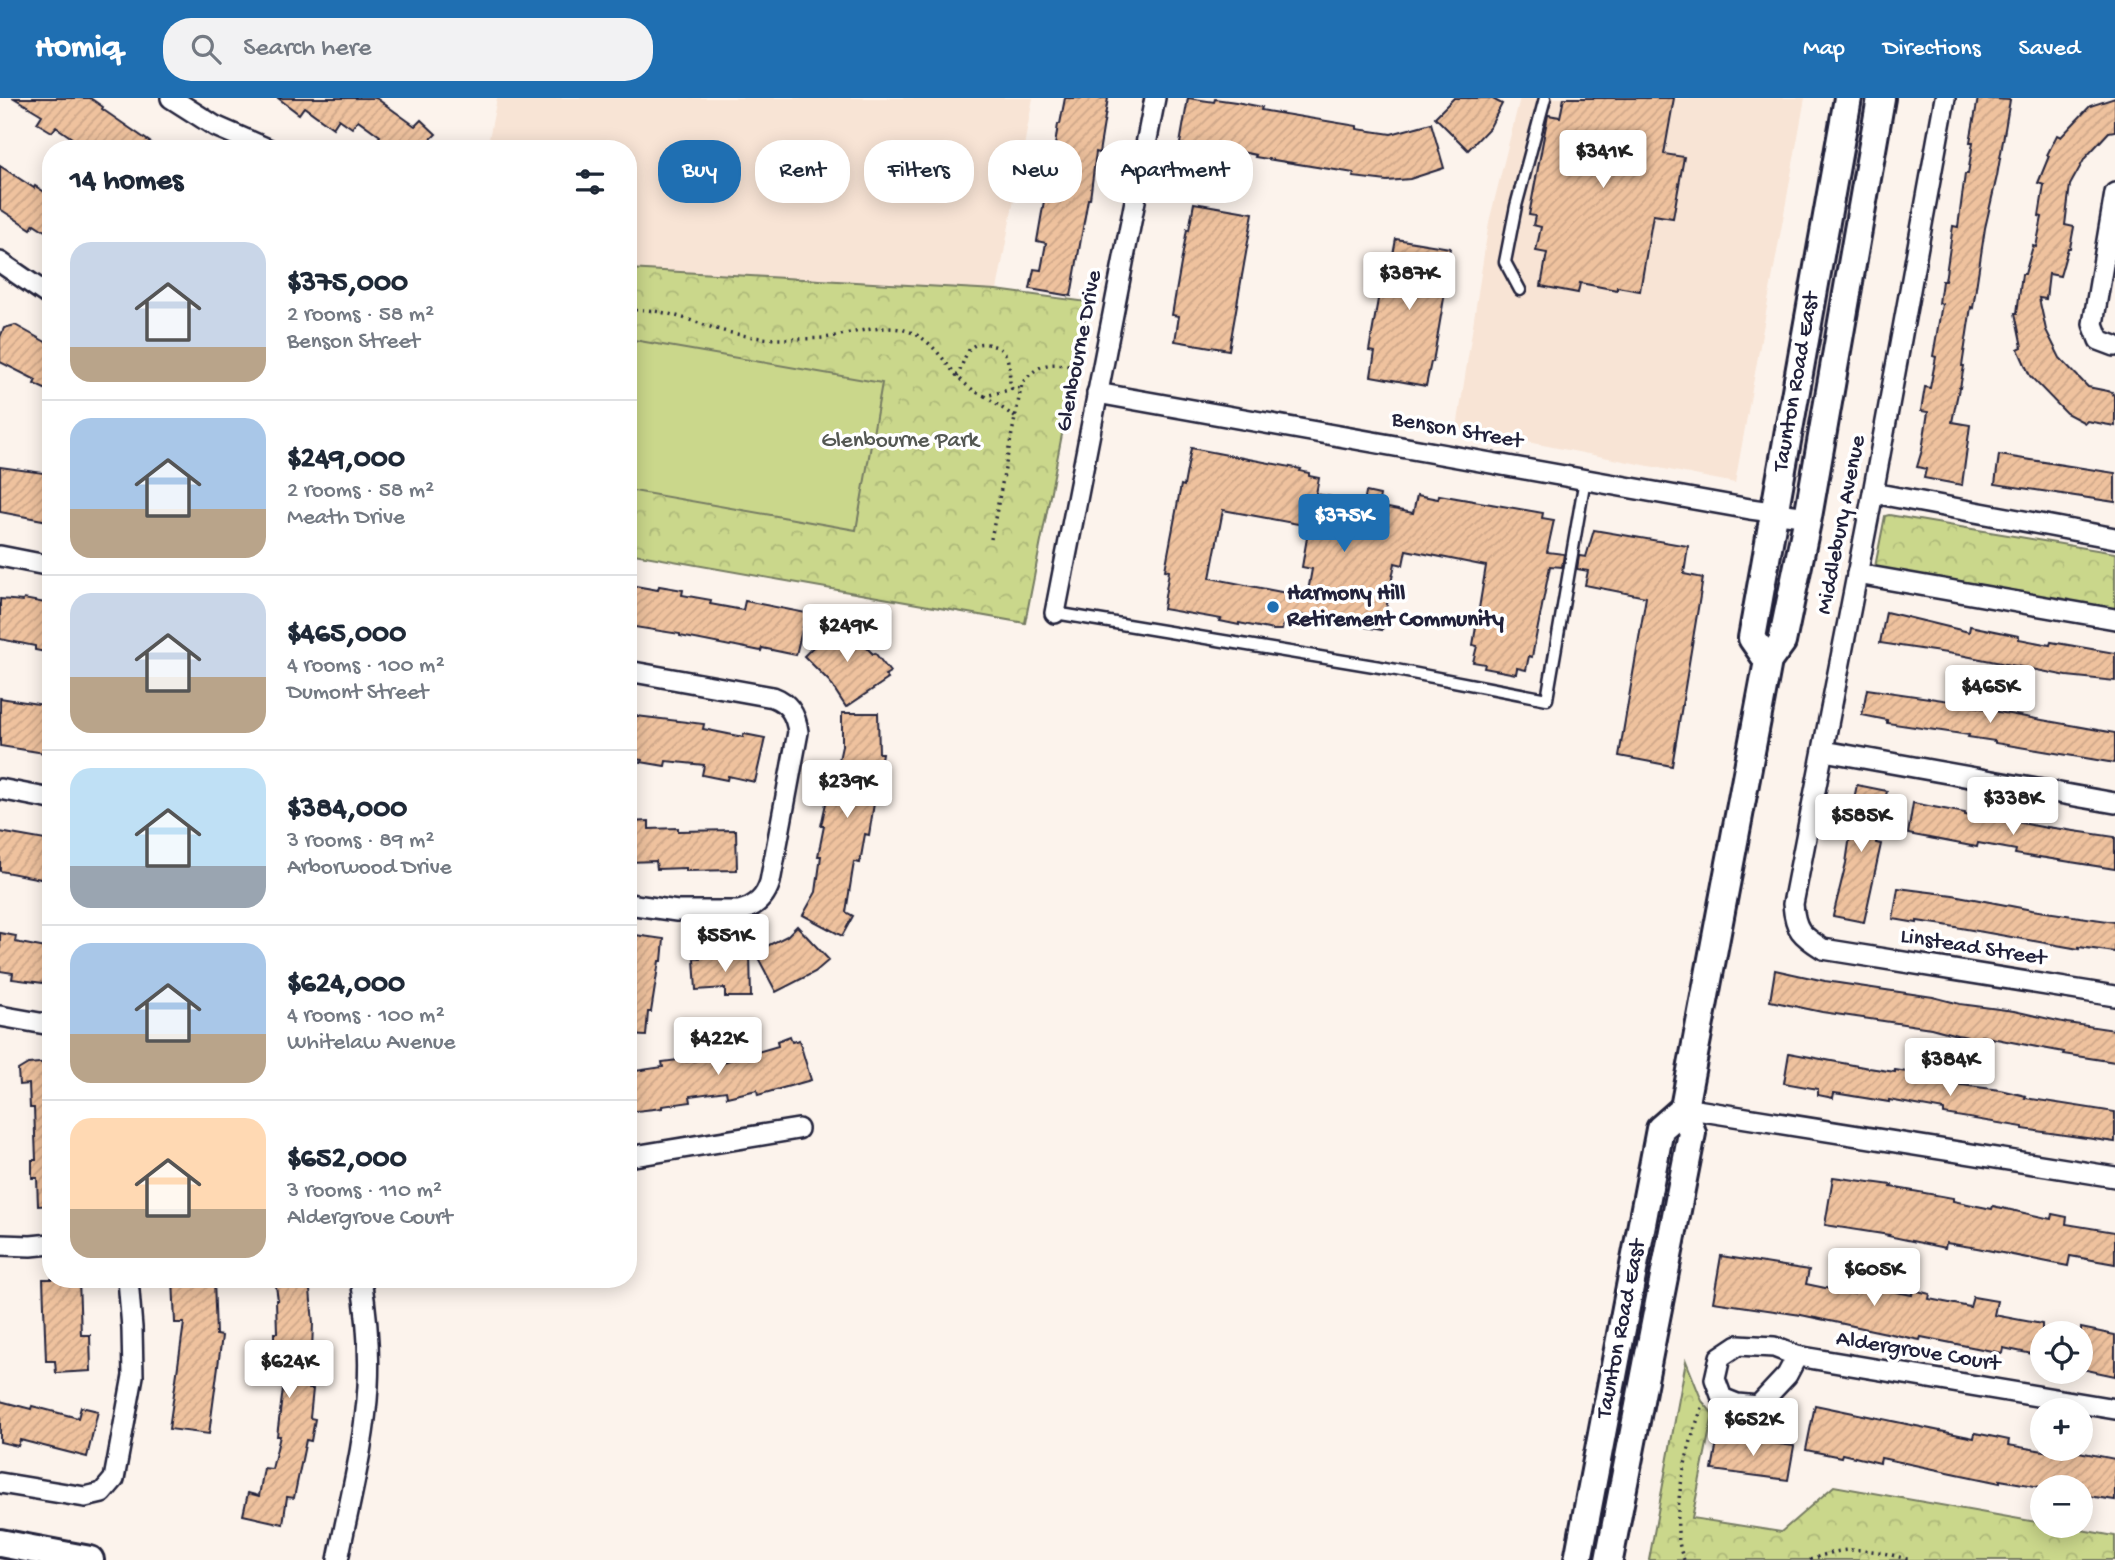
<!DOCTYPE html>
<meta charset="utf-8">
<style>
:root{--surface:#fff;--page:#f2f2f3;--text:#1f2937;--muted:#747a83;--line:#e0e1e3;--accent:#1f6fb2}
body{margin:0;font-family:"Gochi Hand",sans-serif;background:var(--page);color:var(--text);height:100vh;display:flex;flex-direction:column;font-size:26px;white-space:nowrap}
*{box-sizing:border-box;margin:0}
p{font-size:23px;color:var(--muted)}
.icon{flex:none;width:38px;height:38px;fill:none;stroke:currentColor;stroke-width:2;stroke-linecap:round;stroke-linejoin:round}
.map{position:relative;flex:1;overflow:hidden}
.sheet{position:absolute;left:42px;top:42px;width:595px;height:1148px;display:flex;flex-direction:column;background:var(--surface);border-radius:28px;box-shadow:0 4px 18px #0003}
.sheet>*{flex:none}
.top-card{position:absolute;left:658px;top:42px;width:665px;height:63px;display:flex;gap:14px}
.fabs{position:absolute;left:2030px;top:1223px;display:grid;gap:14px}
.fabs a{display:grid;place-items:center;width:63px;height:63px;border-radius:50%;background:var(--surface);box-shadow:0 4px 18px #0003;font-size:35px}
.price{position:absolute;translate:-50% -60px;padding:0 16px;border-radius:7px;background:#fff;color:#222;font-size:23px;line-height:46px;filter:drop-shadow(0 2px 4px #0008)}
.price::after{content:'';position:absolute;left:50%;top:42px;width:21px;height:16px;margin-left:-10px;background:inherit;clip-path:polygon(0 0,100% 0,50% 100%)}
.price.current{background:var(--accent);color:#fff}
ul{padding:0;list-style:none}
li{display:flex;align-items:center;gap:21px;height:175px;padding:0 28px}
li+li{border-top:2px solid var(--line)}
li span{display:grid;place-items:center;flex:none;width:196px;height:140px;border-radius:21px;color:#555}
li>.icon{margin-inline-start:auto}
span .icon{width:84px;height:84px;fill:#fffc;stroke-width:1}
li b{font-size:30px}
h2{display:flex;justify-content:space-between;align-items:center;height:84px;padding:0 28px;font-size:30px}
.pill{padding:0 24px;border-radius:28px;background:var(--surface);box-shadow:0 4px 18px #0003;font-size:24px;line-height:63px}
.pill.current{background:var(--accent);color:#fff}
header{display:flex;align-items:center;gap:42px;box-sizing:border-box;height:98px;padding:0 35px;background:var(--accent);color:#fff}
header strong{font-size:33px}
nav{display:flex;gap:38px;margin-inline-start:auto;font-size:24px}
.search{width:490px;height:63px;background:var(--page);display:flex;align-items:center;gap:18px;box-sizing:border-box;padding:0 24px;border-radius:28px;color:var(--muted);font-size:26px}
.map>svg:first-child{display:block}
.built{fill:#f8e4d5}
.forest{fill:url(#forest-crowns);stroke:#767c63;stroke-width:2}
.pitch{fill:#cad78b;stroke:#767c63;stroke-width:2}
.building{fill:url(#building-hatch);stroke:#22223b;stroke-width:2;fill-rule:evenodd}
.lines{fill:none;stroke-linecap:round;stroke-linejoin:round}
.lane-casing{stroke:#22223b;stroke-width:15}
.street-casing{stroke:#22223b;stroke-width:24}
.secondary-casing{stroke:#22223b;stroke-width:32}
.path{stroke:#22223b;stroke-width:3.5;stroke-dasharray:2 5;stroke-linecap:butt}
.lane{stroke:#fff;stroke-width:10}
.street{stroke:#fff;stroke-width:19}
.secondary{stroke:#fff;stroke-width:26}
.poi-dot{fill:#1f6fb2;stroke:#fff;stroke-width:2.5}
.labels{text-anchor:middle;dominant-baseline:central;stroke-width:7;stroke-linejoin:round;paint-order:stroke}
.street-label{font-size:23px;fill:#22223b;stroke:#fff}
.park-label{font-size:23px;fill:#545853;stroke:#fff}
.poi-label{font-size:23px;font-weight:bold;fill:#22223b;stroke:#fff;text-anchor:start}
</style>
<header>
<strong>Homiq</strong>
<div class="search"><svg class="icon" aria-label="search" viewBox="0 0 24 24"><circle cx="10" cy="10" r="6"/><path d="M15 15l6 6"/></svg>Search here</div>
<nav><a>Map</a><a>Directions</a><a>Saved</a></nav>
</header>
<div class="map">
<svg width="2115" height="1462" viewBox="0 0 2115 1462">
<defs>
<pattern id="forest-crowns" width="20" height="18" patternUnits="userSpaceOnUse" patternTransform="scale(1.75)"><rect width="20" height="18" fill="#cad78b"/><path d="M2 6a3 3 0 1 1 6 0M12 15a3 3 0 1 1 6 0" fill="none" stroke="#adb879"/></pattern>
<pattern id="building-hatch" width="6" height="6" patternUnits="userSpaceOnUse" patternTransform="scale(1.75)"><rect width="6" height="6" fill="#efc29e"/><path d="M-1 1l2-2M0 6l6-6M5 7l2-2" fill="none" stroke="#cda689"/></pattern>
</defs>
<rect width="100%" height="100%" fill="#fcf3ec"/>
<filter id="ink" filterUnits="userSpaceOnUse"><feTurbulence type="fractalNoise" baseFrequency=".0143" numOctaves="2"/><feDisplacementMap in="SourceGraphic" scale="14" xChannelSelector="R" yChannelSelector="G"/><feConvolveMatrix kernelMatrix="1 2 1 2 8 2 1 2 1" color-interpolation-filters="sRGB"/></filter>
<g filter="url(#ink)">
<g class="built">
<path d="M497,0H1033L997,192L628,171V51H487Z"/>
<path d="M1520,0H1805L1735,385L1457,330L1489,124Z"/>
</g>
<g class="forest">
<path d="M628,171L996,192L1088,204L1025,525L628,455Z"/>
<path d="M1889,417L2115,455V516L1879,473L1875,469L1885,418Z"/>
<path d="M1686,1263L1702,1303L1713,1316L1692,1420L1781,1434L1834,1388L2042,1425V1428H2059L2115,1438V1462H1649Z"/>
</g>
<path class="pitch" d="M628,241L882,285L856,432L628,392Z"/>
<g class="building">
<path d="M14,0H90L103,9L102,11L160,51H95L87,45L85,49L56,29L52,34L37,25L42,17Z"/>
<path d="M278,0H376L415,28L421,22L436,36L421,51H371L380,38L358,22L352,30L339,21L333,30L304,9L299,16Z"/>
<path d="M1065,0H1108L1099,55L1096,54L1090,101H1088L1071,198L1030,191L1034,171L1041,172L1046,145L1037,143L1045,97L1048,98L1058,26H1060Z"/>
<path d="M1188,0L1214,4L1215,1L1236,4L1262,9L1261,12L1357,28V31L1391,36L1431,25L1444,70L1410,81L1387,83L1353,79L1354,75L1255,59L1256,57L1232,52L1201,47V50L1180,46Z"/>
<path d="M1454,0H1491L1502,6L1490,29L1468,52L1435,19Z"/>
<path d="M1564,0H1674L1664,56L1684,59L1673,120L1653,117L1640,193L1617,189V192L1580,185L1578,195L1541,188L1547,155L1536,153L1541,129L1533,127L1535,118L1529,117L1548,17L1560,19Z"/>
<path d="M1978,0L2010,2L1997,78L1985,130L1973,210L1971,209L1962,268H1964L1960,290H1959L1952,324L1970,327L1962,387L1924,380L1926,371L1917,369L1922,352L1928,314L1921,313L1925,289L1930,290L1936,259L1933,258L1942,206L1939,205L1942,183H1945L1953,128L1958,129L1965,76H1968L1973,44H1970Z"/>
<path d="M2115,0V33L2109,34L2085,60L2070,87L2065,127L2074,129L2070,150H2068L2060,178L2049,176L2046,201L2039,200L2046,232L2060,260L2088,289L2112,294L2115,300V328L2087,323L2085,325L2066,315L2030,278L2018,251L2022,249L2015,215H2017L2022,176H2025L2033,148L2036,149L2042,119L2039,118L2044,87L2038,85L2049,58L2047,57L2057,37L2061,39L2090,8Z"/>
<path d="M0,68L34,90L35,88L51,98V137L34,126L31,131L0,111Z"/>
<path d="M1194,105L1253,115L1229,252L1175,243L1179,218L1172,217L1187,131L1189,132Z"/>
<path d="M1396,141L1450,150L1445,177H1448L1433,264H1431L1426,288L1371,278L1375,254L1369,253L1384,167L1391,168Z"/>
<path d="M15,227L51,247V294L34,286L36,282L0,264V239L4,230Z"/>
<path d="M1191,350L1301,371L1300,373L1309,375V378L1319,380L1316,396L1364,405L1366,394L1380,397L1378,408L1413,415L1417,397L1438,401L1439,397L1543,415L1542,420L1554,422L1547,454L1564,456L1562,469L1550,468L1532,559L1529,558L1526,572L1517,570L1516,576L1484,570L1485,566L1473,564L1477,548L1473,547L1486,468L1406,452L1403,467L1395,465L1382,532L1295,516L1293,529L1283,527L1282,532H1273L1239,525V527L1220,523L1221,521L1163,511L1169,473L1165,472L1181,387L1184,388ZM1223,412L1309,428L1302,469L1312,471L1307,499L1210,480Z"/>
<path d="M1999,357L2115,375V404L1995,386Z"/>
<path d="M0,369L51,376V407L48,423L0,414Z"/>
<path d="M1594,432L1688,448L1684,476L1703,480L1672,668L1619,658L1646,499L1585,487L1588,473L1577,471L1579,458L1586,459Z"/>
<path d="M630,487L658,492L659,488L683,492L682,497L711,502L710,506L743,512L745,503L806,515L796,557L762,550L761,553L731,547L730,548L680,538V536L628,528Z"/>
<path d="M0,501L23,503L24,501L51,506V555L35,552V548L0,541Z"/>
<path d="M1886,514L1969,534L1970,528L2019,538V541L2050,547L2051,544L2115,555V583L2067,578L1960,557L1880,545Z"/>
<path d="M840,523L873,556L875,555L890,574L885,577L888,581L846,609L829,583L804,558Z"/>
<path d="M1867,591L1971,606V608L1998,613V614L2115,635V665L1995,645V643L1968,639L1969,637L1887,625V622L1862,617Z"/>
<path d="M0,600L51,608V656L0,648Z"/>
<path d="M842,615H878L879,655H882L869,737L865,736L860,765L854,764L846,814L853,818L842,838L803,817L816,794L821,758H818L824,728H821L826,705L833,676H836L842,648Z"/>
<path d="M628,617L704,626L703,631L743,639L744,636L765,640L755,684L728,678L727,682L702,677L704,667L666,663L665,668L641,664L642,662L628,660Z"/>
<path d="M1857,687L1887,693L1876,745L1881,746L1864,824L1833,818L1846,765L1850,738L1846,737Z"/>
<path d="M1913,705L1965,715V717L1994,723L1995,720L2047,730V729L2115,739V771L2039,759V760L2015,756L2016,752L1978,745L1977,749L1908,736Z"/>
<path d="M649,723V731L678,730V733L736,732L737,772L686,773V770L657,771L656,763L628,764V724Z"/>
<path d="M0,734L51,743V783L0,773Z"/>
<path d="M1898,790L1953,797L2032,812L2115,824V854L2079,849V851L1944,827L1917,823V825L1893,821Z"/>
<path d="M797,828L829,862L815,874L776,894L755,854L787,838Z"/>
<path d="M0,835L16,838L15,844L51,851V886L12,881L13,875L0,873Z"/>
<path d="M628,836L664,841L662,863H659L651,914H648L646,938L628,937Z"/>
<path d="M703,854L710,856L750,855L751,899H725V890L696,892L694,861H700Z"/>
<path d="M1775,872L1825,883L1933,899L1960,906L2014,913L2067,925L2115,932V964L2063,956L2064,954L2037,949L1981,938L1980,941L1957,937L1931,930L1822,914L1770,903Z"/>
<path d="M790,938L792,944L799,942L811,982L758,997L757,992L727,999L726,993L690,998L691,1004L662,1008V1010L628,1014V974L663,969L662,964L685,961L686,964L712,960L713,967L778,948L777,943Z"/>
<path d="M1789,955L1869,970L1895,974V972L1947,981L1946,985L2000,992L2026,998L2025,1000L2115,1014V1044L2023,1031V1029L1944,1016V1012L1889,1002V1004L1834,995L1833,1000L1818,997V991L1784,985Z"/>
<path d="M51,964V1107L38,1108L37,1080H32V1062H36L34,1010H30L29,986L19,987L18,972L28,966Z"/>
<path d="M1833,1079L1892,1087L1891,1089L1953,1100V1103L1992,1111L1993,1108L2051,1121L2052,1116L2067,1119L2066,1126L2115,1134V1166L2070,1158L2068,1168L1977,1150L1946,1145L1945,1150L1888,1138L1889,1137L1825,1127Z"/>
<path d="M1721,1158L1809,1172L1806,1186L1854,1196L1856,1186L1912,1197L1913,1192L1930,1196L1929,1201L1970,1209L1973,1199L1997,1203L1994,1217L2042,1226V1258L2003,1250L2002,1255L1921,1239L1920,1242L1801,1217L1713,1204Z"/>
<path d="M43,1181H79L81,1237H90L91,1273L56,1275L55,1263H46Z"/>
<path d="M173,1181H214L216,1237L222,1238L209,1336L169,1331L184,1225H175Z"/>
<path d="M275,1181H309L313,1225L312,1255H309V1291H313L310,1320L315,1321L311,1343L306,1342L294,1400L287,1399L283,1426L243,1417L248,1395L259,1398L264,1370L272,1371L280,1338H277L284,1283L278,1282L279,1255H274V1235H277L276,1202H278Z"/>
<path d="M2081,1230L2115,1237V1278L2082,1271L2084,1262L2081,1261Z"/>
<path d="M0,1303L31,1311L32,1308L78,1320L81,1309L98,1313L87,1359L20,1342L18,1348L0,1344Z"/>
<path d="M1815,1307L1974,1340L1975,1335L2009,1342L2008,1347L2062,1356L2063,1351L2115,1361V1402L2081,1397V1390H2046L2000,1382V1385L1881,1360L1880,1365L1842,1356L1841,1359L1806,1352Z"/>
<path d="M1718,1338L1794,1348L1788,1382L1712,1372Z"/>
</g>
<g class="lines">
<g class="lane-casing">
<g id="lane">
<path d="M1520,192L1505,164L1516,108L1545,0"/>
<path d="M1055,515L1386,570L1547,601L1585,381"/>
</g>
</g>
<g class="street-casing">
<g id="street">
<path d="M171,0L215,28L268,51"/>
<path d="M1945,0L1873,395L1793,806C1795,832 1801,837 1823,851L2115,898"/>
<path d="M2115,95L2093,226L2099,242L2115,248"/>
<path d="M0,164L51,199"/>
<path d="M1097,295L1750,411L1808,419"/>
<path d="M1873,395L2115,440"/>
<path d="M0,458L51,468"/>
<path d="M1857,476L2115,521"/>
<path d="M1055,515L1155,0"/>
<path d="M628,573L773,599C789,605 796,617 798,634L770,784C765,800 756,809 739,813H677L628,806"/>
<path d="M1824,653L2115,705"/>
<path d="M0,691L51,701"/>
<path d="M0,918L51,927"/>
<path d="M1684,1010L2115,1079"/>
<path d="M628,1059L798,1031"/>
<path d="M0,1147L31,1148L51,1146"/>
<path d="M1797,1258L1787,1277L1758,1308L1737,1306L1722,1300L1715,1281L1720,1259L1738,1247L1774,1249L1797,1258L2115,1311"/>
<path d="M0,1385L85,1399L102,1395L114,1381L133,1278L132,1230L128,1181"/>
<path d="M338,1462C349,1405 365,1346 368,1288C370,1252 367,1217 361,1181"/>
</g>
</g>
<g class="secondary-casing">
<g id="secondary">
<path d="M1768,563L1752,540L1848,0"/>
<path d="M0,1445L90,1462"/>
<path d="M1578,1462L1660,1031L1684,1010"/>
<path d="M1609,1462L1692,1035L1684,1010L1768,563L1782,544L1808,419L1881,0"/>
</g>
</g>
<g class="path">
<path d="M628,212C663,209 694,225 727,234C745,238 763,241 781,241C795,241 810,241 824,240C852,236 886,223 913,235C944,249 951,285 985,298"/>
<path d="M957,279C965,265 965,237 994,248C1001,250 1007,256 1008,264C1011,274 1008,282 1012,291"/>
<path d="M1015,319L985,298L1021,289"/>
<path d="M991,441L1022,285C1042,262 1051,265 1079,269"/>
<path d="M1684,1462C1667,1422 1688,1344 1704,1305"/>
<path d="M1810,1462C1848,1446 1872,1451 1910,1462"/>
</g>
<use href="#lane" class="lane"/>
<use href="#street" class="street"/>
<use href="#secondary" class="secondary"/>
</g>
</g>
<circle class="poi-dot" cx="1273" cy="509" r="7"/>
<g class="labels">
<g class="street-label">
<text transform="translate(1080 253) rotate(-79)">Glenbourne Drive</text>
<text transform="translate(1797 284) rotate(-80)">Taunton Road East</text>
<text transform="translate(1457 333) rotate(10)">Benson Street</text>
<text transform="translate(1842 427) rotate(-79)">Middlebury Avenue</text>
<text transform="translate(1973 850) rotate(9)">Linstead Street</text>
<text transform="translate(1622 1231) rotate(-79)">Taunton Road East</text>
<text transform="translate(1918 1254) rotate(9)">Aldergrove Court</text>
</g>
<g class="park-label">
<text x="900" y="343">Glenbourne Park</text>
</g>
<g class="poi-label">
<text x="1287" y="496">Harmony Hill<tspan x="1287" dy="26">Retirement Community</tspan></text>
</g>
</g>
</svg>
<div class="fabs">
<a><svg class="icon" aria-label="locate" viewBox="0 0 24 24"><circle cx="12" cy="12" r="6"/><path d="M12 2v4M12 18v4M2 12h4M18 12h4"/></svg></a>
<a>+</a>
<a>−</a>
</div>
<b class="price" style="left:1603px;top:92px">$341K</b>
<b class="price" style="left:1409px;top:214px">$387K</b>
<b class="price current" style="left:1344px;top:456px">$375K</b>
<b class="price" style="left:847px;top:566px">$249K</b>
<b class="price" style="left:1990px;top:627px">$465K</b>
<b class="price" style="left:847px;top:722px">$239K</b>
<b class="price" style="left:2013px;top:739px">$338K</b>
<b class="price" style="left:1861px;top:756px">$585K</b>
<b class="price" style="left:725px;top:876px">$551K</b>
<b class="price" style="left:718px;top:979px">$422K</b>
<b class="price" style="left:1950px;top:1000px">$384K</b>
<b class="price" style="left:1874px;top:1210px">$605K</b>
<b class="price" style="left:289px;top:1302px">$624K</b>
<b class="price" style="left:1753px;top:1360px">$652K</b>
<div class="top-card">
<a class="pill current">Buy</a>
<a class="pill">Rent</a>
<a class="pill">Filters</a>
<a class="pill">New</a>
<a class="pill">Apartment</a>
</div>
<section class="sheet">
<h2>14 homes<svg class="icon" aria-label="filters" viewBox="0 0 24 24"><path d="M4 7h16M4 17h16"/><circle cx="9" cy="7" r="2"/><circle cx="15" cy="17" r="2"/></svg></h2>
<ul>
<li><span style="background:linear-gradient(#c9d6e8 75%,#b9a48a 0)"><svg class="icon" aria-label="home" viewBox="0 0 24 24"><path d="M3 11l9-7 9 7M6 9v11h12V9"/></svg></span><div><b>$375,000</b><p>2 rooms · 58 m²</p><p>Benson Street</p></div></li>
<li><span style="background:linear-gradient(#a9c7e8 65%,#b9a48a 0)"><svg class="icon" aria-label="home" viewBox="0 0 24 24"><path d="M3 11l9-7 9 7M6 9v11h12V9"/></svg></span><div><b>$249,000</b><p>2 rooms · 58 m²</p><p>Meath Drive</p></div></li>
<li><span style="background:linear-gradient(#c9d6e8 60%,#b9a48a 0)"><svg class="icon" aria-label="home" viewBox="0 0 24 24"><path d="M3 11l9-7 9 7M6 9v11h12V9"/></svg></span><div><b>$465,000</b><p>4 rooms · 100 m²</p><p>Dumont Street</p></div></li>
<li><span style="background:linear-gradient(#bfe0f5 70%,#9aa5b1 0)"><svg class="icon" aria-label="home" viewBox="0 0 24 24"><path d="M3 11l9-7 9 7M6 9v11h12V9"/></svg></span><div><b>$384,000</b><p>3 rooms · 89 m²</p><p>Arborwood Drive</p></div></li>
<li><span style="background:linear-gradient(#a9c7e8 65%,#b9a48a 0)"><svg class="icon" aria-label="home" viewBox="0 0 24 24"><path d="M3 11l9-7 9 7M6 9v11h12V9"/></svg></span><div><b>$624,000</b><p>4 rooms · 100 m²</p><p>Whitelaw Avenue</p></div></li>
<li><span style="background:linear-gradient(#ffd9b3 65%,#b9a48a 0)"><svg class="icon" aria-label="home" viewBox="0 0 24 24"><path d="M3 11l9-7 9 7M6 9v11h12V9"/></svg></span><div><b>$652,000</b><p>3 rooms · 110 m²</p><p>Aldergrove Court</p></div></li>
</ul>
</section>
</div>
